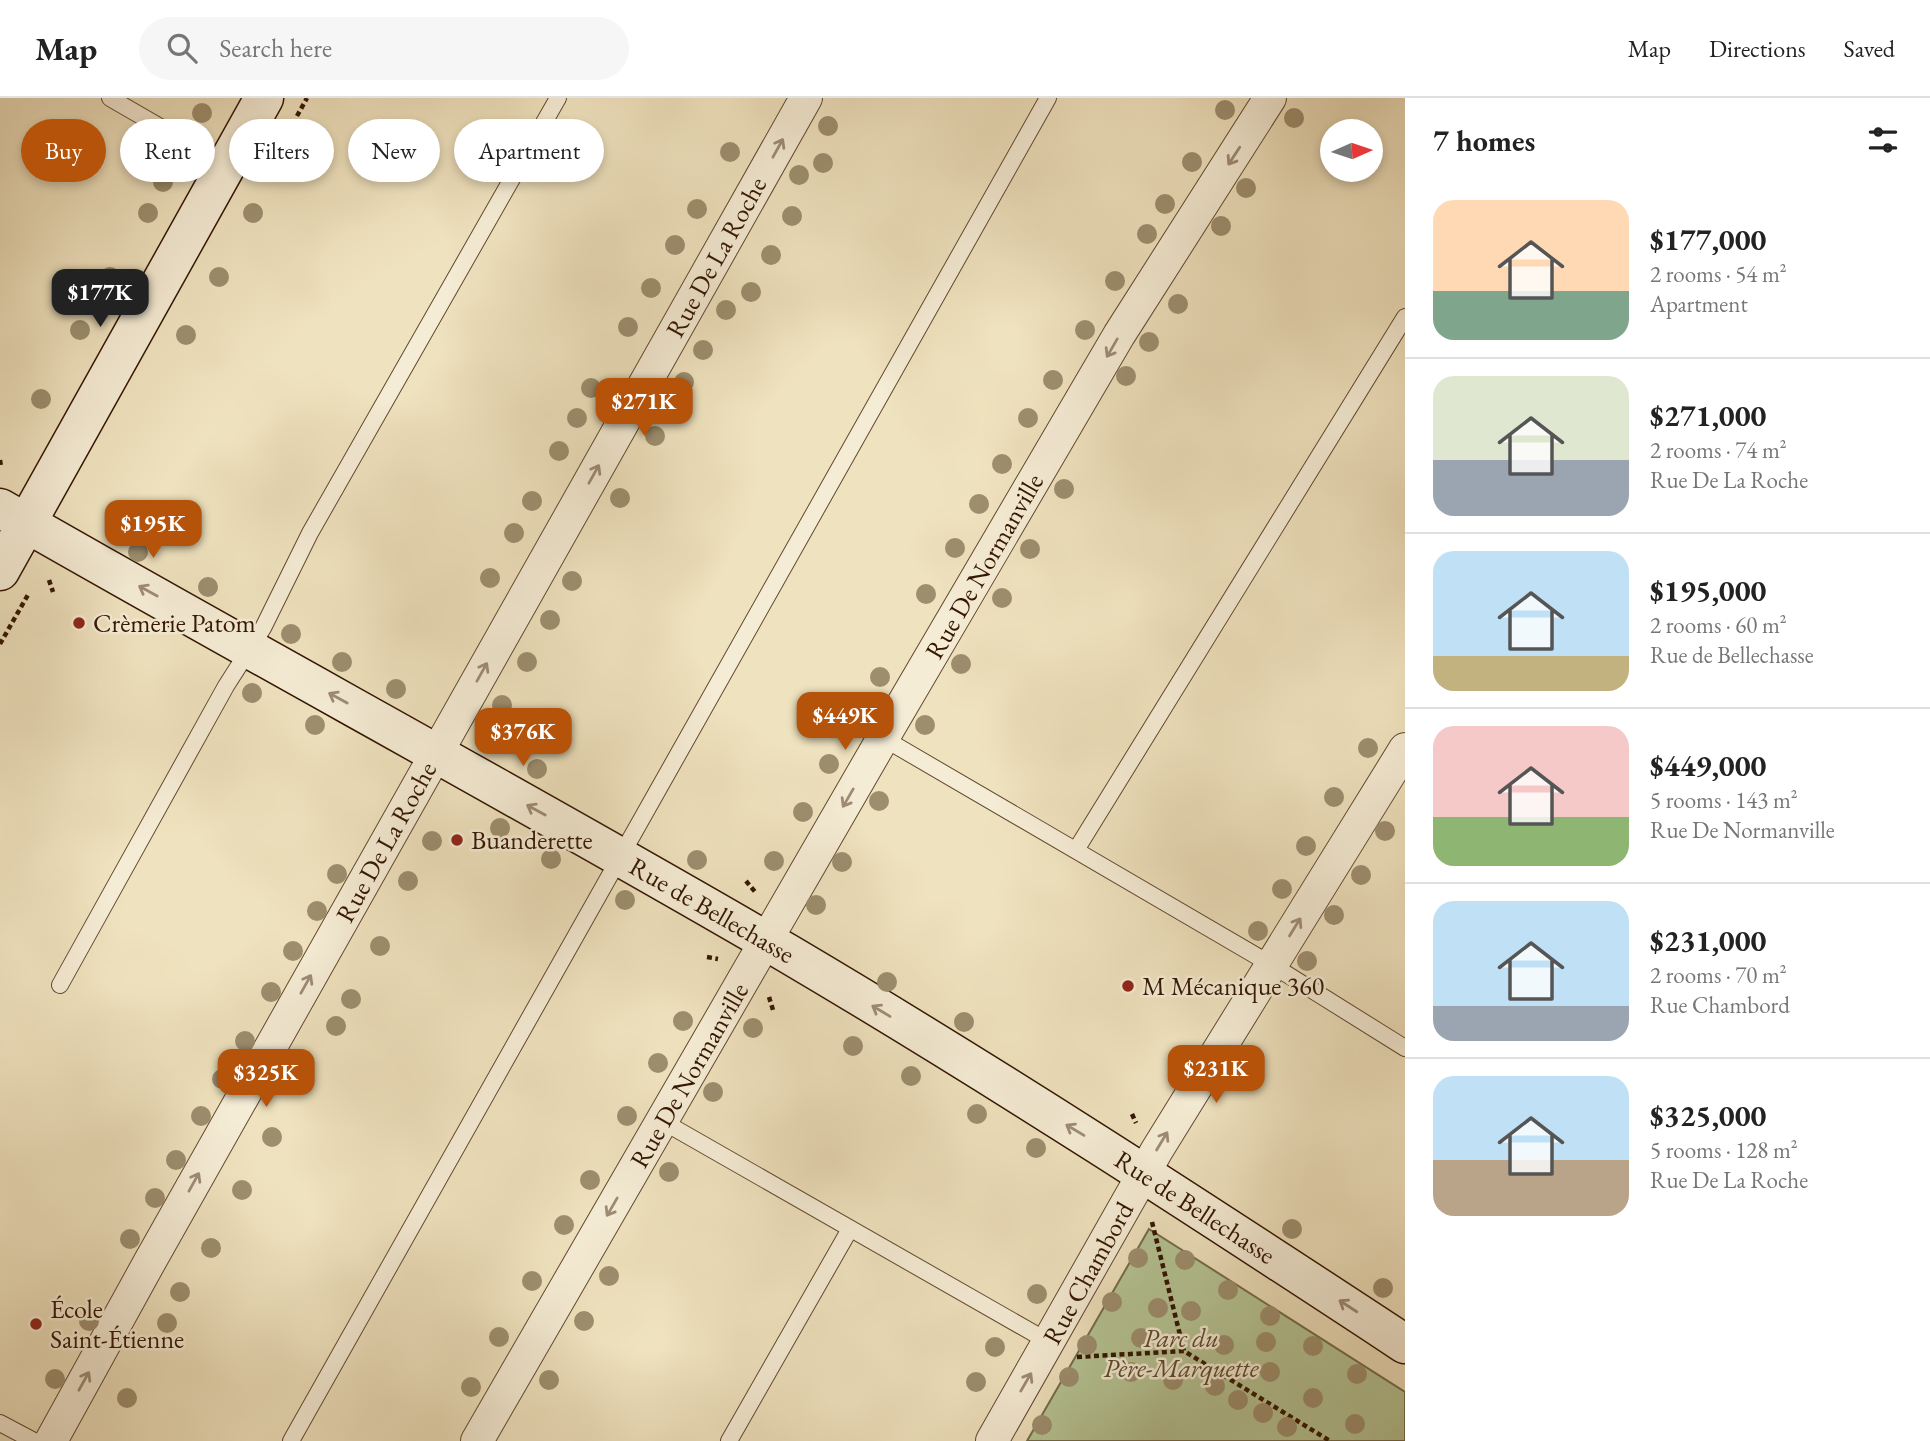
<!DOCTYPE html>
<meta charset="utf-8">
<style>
:root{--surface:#fff;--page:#f6f6f6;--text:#222;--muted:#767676;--line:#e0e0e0;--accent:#b45309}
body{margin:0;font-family:"EB Garamond",serif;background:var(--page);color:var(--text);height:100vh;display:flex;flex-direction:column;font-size:26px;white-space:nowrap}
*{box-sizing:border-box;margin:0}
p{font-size:23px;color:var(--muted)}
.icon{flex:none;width:38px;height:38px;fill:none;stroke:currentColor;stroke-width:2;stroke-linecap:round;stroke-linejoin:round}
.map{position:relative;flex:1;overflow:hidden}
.details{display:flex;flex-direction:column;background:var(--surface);width:525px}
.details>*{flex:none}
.hud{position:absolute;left:21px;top:21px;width:665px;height:63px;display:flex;gap:14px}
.needle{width:46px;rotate:87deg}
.fabs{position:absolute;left:1320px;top:21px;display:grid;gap:14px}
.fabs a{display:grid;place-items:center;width:63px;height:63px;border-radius:50%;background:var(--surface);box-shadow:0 4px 10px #0003;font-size:35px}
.price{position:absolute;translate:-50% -60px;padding:0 16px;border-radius:14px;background:var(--accent);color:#fff;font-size:23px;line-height:46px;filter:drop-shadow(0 2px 4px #0008)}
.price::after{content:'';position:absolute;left:50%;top:42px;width:21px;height:16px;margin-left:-10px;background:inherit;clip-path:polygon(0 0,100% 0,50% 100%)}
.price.current{background:#222;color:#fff}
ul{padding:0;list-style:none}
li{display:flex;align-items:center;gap:21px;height:175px;padding:0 28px}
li+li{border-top:2px solid var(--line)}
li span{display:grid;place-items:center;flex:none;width:196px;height:140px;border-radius:21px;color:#555}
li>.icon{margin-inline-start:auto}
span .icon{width:84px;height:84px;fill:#fffc;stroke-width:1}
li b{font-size:30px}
h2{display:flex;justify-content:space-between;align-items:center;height:84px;padding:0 28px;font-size:30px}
.chip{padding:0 24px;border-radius:32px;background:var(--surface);box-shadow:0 4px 10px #0003;font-size:24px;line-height:63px}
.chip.current{background:var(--accent);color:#fff}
header{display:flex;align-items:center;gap:42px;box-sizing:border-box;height:98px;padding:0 35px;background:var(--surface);border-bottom:2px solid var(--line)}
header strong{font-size:33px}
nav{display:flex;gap:38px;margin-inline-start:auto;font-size:24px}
.search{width:490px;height:63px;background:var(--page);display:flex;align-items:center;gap:18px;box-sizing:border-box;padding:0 24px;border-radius:38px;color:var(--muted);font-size:26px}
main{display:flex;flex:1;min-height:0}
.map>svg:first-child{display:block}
.green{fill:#b5c495;stroke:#746c4b;stroke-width:2}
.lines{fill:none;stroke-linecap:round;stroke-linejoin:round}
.lane-casing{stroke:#624830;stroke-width:18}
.street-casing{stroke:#624830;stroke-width:34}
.secondary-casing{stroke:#331501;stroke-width:41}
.path{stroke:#331501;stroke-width:4.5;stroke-dasharray:5 3.5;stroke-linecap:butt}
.lane{stroke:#f5ecd5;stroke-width:16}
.street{stroke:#f5ecd5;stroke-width:32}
.secondary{stroke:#f5ecd5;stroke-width:38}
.tree{fill:#9d8e6e}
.oneway{stroke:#9e8b76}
.poi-dot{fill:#8f2418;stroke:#f5ecd5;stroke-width:2.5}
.labels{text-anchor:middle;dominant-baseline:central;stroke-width:5;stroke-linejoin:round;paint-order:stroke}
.street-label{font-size:26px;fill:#331501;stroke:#f5ecd5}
.poi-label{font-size:26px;fill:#331501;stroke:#f5ecd5;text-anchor:start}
.park-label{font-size:26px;font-style:italic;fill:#5a4a2d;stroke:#f5ecd5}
</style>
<header>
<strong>Map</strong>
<div class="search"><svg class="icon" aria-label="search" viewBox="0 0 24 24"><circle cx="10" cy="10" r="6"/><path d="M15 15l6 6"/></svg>Search here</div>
<nav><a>Map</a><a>Directions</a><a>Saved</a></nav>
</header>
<main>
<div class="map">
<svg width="1405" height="1343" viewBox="0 0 1405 1343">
<rect width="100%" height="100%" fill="#efe2be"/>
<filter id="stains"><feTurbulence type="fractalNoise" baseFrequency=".00286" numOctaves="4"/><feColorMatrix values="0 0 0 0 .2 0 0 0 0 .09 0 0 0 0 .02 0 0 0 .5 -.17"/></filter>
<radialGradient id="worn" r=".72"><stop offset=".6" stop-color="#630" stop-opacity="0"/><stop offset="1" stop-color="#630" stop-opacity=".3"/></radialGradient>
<path class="green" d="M1149,1131L1405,1294V1343H1027Z"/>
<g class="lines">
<g class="lane-casing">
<g id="lane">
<path d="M110,0L226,67"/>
<path d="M883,640L1272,867L1405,950"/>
<path d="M1076,752L1405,219"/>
<path d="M60,887L226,588L263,530L310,435L558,0"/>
<path d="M662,1023L1049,1244"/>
<path d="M0,1325L34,1343"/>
<path d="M291,1343L1048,0"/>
<path d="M729,1343L850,1131"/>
</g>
</g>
<g class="street-casing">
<g id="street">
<path d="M51,1343L149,1165L806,0"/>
<path d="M477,1343L883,640L1119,237L1270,0"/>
<path d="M992,1343L1157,1052L1405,651"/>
</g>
</g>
<g class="secondary-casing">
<g id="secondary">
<path d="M0,410C261,560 527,703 787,855C997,979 1201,1112 1405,1246"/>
<path d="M0,473L264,0"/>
</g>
</g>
<g class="path">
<path d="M297,18L307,0"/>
<path d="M0,362L1,369"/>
<path d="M49,482L53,494"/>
<path d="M0,546L29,495"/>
<path d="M488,640L499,639"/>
<path d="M746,783L756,795"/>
<path d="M707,859L718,861"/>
<path d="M769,899L773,912"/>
<path d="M1132,1016L1136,1025"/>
<path d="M1152,1124L1184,1253"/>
<path d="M1077,1259L1184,1253L1330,1343"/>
</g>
<use href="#lane" class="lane"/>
<use href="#street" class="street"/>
<use href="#secondary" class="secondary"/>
</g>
<g class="tree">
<circle cx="1225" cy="12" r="10"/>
<circle cx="202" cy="15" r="10"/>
<circle cx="1294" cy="20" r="10"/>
<circle cx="828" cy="28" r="10"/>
<circle cx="730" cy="54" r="10"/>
<circle cx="1192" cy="64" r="10"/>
<circle cx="823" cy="65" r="10"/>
<circle cx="282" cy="69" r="10"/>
<circle cx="799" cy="77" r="10"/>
<circle cx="163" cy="84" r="10"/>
<circle cx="1246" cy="90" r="10"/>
<circle cx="1165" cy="106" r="10"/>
<circle cx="697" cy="111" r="10"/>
<circle cx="148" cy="115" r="10"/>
<circle cx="253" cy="115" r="10"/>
<circle cx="792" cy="118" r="10"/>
<circle cx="1221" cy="128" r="10"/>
<circle cx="1147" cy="136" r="10"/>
<circle cx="675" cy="147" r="10"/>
<circle cx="771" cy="157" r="10"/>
<circle cx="110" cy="179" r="10"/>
<circle cx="219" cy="179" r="10"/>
<circle cx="1115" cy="183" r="10"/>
<circle cx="651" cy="190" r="10"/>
<circle cx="751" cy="194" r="10"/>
<circle cx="1178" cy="206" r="10"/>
<circle cx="726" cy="212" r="10"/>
<circle cx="628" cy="229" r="10"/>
<circle cx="80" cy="232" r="10"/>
<circle cx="1085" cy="232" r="10"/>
<circle cx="186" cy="237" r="10"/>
<circle cx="1149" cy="244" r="10"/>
<circle cx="703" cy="252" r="10"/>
<circle cx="1126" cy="278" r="10"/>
<circle cx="1053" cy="282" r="10"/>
<circle cx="684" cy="284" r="10"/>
<circle cx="591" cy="290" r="10"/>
<circle cx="41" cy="301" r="10"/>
<circle cx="577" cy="320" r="10"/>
<circle cx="1028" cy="320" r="10"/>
<circle cx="655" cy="338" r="10"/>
<circle cx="559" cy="353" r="10"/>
<circle cx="1002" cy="366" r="10"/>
<circle cx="1064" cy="391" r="10"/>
<circle cx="620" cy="400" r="10"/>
<circle cx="532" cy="403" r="10"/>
<circle cx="979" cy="406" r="10"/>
<circle cx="514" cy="435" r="10"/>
<circle cx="955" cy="450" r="10"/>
<circle cx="1030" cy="451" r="10"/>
<circle cx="138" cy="454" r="10"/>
<circle cx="490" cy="480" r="10"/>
<circle cx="572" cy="483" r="10"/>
<circle cx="208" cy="489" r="10"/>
<circle cx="926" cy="496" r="10"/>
<circle cx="1002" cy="500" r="10"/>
<circle cx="550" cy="522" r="10"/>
<circle cx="291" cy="536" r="10"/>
<circle cx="342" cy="564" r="10"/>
<circle cx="527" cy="564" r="10"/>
<circle cx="961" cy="566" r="10"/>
<circle cx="880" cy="579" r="10"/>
<circle cx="396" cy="591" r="10"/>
<circle cx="252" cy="595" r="10"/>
<circle cx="502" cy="607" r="10"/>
<circle cx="855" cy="622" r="10"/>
<circle cx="315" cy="627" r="10"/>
<circle cx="925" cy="627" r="10"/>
<circle cx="1368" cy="650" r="10"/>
<circle cx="829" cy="666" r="10"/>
<circle cx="537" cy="671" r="10"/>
<circle cx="1334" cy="699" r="10"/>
<circle cx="879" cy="703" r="10"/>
<circle cx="803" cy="714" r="10"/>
<circle cx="500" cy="730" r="10"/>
<circle cx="1385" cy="733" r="10"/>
<circle cx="432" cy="743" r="10"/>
<circle cx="1306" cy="748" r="10"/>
<circle cx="551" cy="761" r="10"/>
<circle cx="697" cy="762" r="10"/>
<circle cx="774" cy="763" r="10"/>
<circle cx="842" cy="764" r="10"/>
<circle cx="337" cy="776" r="10"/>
<circle cx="1361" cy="777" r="10"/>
<circle cx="408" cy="783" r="10"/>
<circle cx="1282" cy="791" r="10"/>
<circle cx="625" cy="802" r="10"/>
<circle cx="816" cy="807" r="10"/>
<circle cx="317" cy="813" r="10"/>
<circle cx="1334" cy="817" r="10"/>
<circle cx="1258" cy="833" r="10"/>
<circle cx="380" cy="848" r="10"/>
<circle cx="293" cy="853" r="10"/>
<circle cx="1307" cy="863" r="10"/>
<circle cx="887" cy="884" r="10"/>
<circle cx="271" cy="894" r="10"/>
<circle cx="351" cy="901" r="10"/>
<circle cx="683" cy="923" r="10"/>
<circle cx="964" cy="924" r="10"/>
<circle cx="336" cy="928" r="10"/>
<circle cx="753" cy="930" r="10"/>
<circle cx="245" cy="943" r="10"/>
<circle cx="853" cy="948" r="10"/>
<circle cx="658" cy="965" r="10"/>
<circle cx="911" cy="978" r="10"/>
<circle cx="222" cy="981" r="10"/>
<circle cx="713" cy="994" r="10"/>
<circle cx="977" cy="1016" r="10"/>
<circle cx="201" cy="1018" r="10"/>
<circle cx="627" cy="1018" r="10"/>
<circle cx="272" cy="1039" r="10"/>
<circle cx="1036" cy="1050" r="10"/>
<circle cx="176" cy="1062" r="10"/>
<circle cx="669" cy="1074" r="10"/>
<circle cx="590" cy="1082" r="10"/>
<circle cx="242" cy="1092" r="10"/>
<circle cx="155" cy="1100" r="10"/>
<circle cx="564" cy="1127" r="10"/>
<circle cx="1292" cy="1131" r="10"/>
<circle cx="130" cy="1141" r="10"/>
<circle cx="211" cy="1150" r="10"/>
<circle cx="1138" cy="1160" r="10"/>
<circle cx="1185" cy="1162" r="10"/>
<circle cx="609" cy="1178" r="10"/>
<circle cx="532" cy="1183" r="10"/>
<circle cx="1383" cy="1190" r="10"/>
<circle cx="1228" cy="1192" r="10"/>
<circle cx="180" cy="1194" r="10"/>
<circle cx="1037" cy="1196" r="10"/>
<circle cx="1112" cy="1204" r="10"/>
<circle cx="1158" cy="1210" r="10"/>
<circle cx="1191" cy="1213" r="10"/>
<circle cx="1270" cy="1218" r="10"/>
<circle cx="89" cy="1223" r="10"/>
<circle cx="584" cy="1223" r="10"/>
<circle cx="167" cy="1225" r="10"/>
<circle cx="499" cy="1239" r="10"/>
<circle cx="1141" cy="1240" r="10"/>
<circle cx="1266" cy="1244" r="10"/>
<circle cx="1087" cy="1247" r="10"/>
<circle cx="1224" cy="1247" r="10"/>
<circle cx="1313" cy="1248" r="10"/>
<circle cx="995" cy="1249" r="10"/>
<circle cx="1131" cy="1274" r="10"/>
<circle cx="1270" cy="1274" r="10"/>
<circle cx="1357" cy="1276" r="10"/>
<circle cx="1069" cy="1279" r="10"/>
<circle cx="55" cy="1281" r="10"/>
<circle cx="549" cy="1282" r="10"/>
<circle cx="1173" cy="1282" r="10"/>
<circle cx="976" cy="1284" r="10"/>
<circle cx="1215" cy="1288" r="10"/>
<circle cx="471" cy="1289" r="10"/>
<circle cx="127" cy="1300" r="10"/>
<circle cx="1313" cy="1300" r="10"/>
<circle cx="1238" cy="1302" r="10"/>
<circle cx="1263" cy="1315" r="10"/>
<circle cx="1355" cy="1326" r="10"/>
<circle cx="1042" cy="1327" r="10"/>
<circle cx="1287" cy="1329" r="10"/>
</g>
<defs><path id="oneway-shaft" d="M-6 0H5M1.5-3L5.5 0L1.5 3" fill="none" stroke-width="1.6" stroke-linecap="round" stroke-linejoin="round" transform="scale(1.75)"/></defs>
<g class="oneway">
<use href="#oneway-shaft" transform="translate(778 50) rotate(-61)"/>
<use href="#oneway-shaft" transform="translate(1234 58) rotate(123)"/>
<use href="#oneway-shaft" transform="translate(1112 250) rotate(120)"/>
<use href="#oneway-shaft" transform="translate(594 376) rotate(-61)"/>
<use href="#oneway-shaft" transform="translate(148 493) rotate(-151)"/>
<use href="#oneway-shaft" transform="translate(482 574) rotate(-61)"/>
<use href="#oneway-shaft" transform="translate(338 600) rotate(-151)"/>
<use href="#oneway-shaft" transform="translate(848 700) rotate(120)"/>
<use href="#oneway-shaft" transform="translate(536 712) rotate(-151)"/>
<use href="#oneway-shaft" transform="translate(1295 829) rotate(-58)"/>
<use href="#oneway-shaft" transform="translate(306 886) rotate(-61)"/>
<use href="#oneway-shaft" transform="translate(881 913) rotate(-149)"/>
<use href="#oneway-shaft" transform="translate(1075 1032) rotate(-149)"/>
<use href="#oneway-shaft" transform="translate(1162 1043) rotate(-59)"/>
<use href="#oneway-shaft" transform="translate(194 1084) rotate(-61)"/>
<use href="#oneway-shaft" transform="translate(612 1109) rotate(120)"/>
<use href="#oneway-shaft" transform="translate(1348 1208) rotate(-147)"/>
<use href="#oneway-shaft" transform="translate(84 1283) rotate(-61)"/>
<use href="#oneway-shaft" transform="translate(1026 1284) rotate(-60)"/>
</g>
<g class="poi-dot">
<circle cx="79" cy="525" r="7"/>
<circle cx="457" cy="742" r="7"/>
<circle cx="1128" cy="888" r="7"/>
<circle cx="36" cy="1226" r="7"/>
</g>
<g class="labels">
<g class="street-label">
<text transform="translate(716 159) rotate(-61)">Rue De La Roche</text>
<text transform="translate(984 468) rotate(-60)">Rue De Normanville</text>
<text transform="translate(386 744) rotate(-61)">Rue De La Roche</text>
<text transform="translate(712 812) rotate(30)">Rue de Bellechasse</text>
<text transform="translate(689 977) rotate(-60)">Rue De Normanville</text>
<text transform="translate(1195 1109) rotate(33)">Rue de Bellechasse</text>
<text transform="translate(1088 1175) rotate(-61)">Rue Chambord</text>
</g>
<g class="poi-label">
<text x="93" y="525">Crèmerie Patom</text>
<text x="471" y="742">Buanderette</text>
<text x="1142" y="888">M Mécanique 360</text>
<text x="50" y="1211">École<tspan x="50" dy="30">Saint-Étienne</tspan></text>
</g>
<g class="park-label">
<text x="1181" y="1240">Parc du<tspan x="1181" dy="30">Père-Marquette</tspan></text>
</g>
</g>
<rect width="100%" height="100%" filter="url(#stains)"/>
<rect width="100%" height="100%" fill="url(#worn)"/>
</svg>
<div class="fabs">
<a><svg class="needle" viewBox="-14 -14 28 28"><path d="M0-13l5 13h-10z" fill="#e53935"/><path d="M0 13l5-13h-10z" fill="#767676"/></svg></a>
</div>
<b class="price current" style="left:100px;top:231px">$177K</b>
<b class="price" style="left:644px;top:340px">$271K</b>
<b class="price" style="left:153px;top:462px">$195K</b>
<b class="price" style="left:845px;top:654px">$449K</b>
<b class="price" style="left:523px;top:670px">$376K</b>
<b class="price" style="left:1216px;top:1007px">$231K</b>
<b class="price" style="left:266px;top:1011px">$325K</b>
<div class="hud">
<a class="chip current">Buy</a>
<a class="chip">Rent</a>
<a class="chip">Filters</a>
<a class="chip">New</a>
<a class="chip">Apartment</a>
</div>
</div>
<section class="details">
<h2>7 homes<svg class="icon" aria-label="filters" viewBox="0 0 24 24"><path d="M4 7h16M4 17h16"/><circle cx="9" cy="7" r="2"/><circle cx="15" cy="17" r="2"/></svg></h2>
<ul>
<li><span style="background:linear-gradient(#ffd9b3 65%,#7fa58c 0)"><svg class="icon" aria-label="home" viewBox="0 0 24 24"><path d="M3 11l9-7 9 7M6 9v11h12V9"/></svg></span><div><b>$177,000</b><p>2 rooms · 54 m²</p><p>Apartment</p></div></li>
<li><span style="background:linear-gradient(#dfe7d0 60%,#9aa5b1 0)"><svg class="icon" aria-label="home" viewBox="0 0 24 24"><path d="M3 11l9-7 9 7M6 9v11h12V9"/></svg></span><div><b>$271,000</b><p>2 rooms · 74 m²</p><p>Rue De La Roche</p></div></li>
<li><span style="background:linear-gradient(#bfe0f5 75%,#c2b280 0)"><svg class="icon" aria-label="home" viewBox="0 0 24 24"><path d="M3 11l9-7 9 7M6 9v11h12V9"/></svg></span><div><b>$195,000</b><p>2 rooms · 60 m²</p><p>Rue de Bellechasse</p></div></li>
<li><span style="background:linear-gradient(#f6c9c9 65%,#8fb573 0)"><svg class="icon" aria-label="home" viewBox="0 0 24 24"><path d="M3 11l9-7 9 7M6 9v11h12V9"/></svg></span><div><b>$449,000</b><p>5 rooms · 143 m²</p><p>Rue De Normanville</p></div></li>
<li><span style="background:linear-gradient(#bfe0f5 75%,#9aa5b1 0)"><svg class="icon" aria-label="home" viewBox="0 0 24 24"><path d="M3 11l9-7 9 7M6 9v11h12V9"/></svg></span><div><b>$231,000</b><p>2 rooms · 70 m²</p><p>Rue Chambord</p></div></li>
<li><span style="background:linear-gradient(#bfe0f5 60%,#b9a48a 0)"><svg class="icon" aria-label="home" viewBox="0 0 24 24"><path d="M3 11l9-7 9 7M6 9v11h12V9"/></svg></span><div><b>$325,000</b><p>5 rooms · 128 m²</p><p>Rue De La Roche</p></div></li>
</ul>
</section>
</main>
